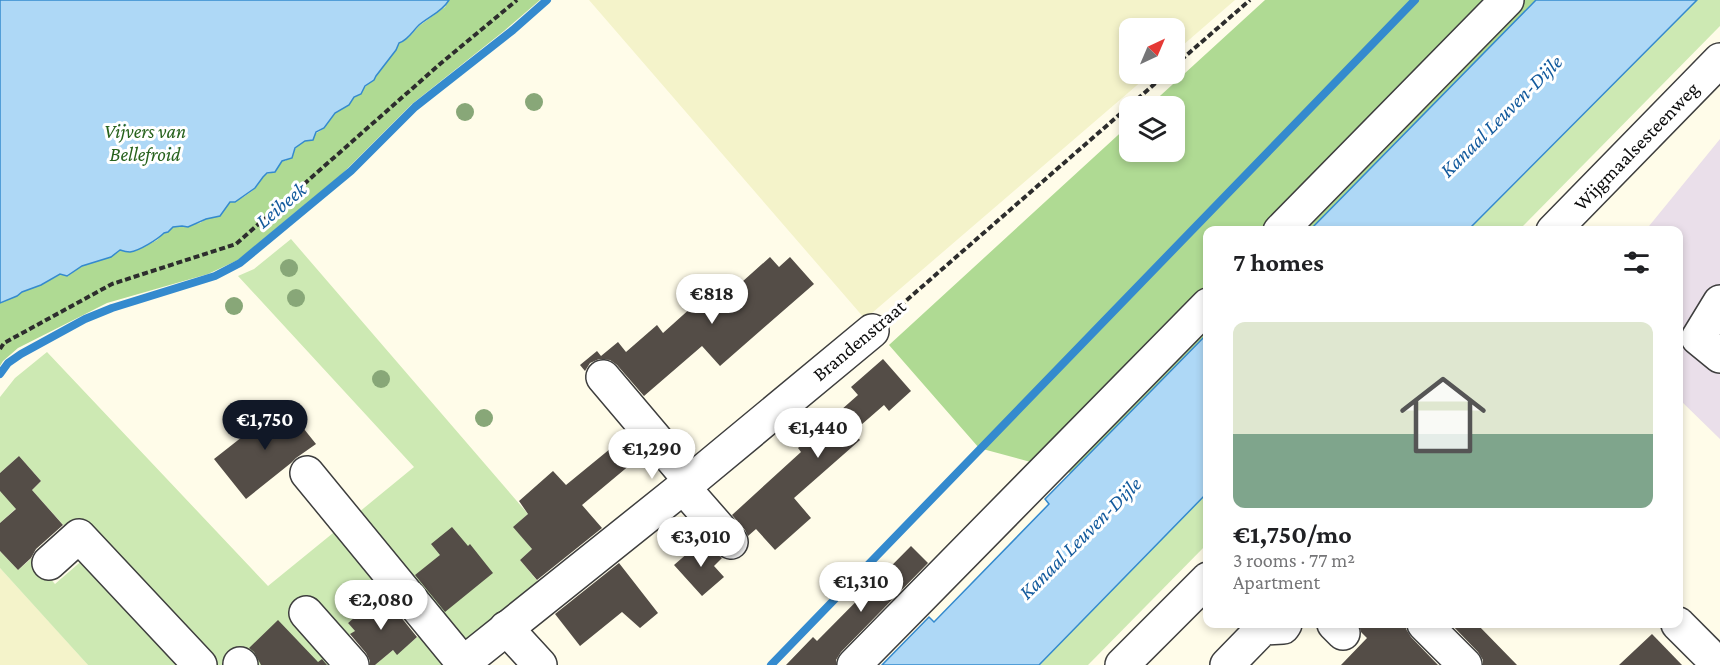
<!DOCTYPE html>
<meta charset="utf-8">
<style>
:root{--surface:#fff;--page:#f2f2f2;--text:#202124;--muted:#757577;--line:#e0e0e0;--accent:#111827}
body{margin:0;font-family:"Crimson Pro",serif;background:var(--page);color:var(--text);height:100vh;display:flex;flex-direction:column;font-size:22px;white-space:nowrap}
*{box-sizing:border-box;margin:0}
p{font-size:20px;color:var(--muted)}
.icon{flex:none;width:33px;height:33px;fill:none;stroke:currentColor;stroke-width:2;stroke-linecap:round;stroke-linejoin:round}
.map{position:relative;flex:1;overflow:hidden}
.panel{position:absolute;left:1203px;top:226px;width:480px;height:402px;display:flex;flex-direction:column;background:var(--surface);border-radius:12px;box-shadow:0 3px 9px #0003}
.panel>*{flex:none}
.needle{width:39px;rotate:44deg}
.controls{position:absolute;left:1119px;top:18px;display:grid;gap:12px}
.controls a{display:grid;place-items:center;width:66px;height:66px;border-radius:12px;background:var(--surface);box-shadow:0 3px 9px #0003;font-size:30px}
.price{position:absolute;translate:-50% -51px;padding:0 14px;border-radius:21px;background:#fff;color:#222;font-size:20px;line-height:39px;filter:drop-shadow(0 2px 3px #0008)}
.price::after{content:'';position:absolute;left:50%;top:36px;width:18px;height:14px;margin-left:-9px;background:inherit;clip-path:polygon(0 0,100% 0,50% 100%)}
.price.active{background:var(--accent);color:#fff}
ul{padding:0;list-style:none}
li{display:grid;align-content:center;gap:12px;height:318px;padding:0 30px}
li+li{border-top:2px solid var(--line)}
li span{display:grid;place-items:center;height:186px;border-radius:12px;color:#555}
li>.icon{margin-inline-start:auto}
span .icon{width:108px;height:108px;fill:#fffc;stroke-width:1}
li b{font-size:26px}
h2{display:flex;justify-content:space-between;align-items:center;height:72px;padding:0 30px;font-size:26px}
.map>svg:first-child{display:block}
.industrial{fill:#eadfea}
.farmland{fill:#f4f3ca}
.green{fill:#cde9b3}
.forest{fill:#afda93}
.water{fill:#aed8f6;stroke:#348ace;stroke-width:1.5}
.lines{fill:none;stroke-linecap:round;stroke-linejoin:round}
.stream{stroke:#348ace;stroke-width:8}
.building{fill:#544d47}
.minor-casing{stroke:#3e3e3e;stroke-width:36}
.path{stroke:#2d2d2d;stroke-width:4;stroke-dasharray:6 3;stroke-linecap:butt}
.minor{stroke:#fff;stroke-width:33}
.tree{fill:#88a778}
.labels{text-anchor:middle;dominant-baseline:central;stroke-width:6;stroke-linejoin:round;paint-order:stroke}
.park-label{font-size:20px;font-style:italic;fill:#27621c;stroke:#fff}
.street-label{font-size:20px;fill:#0b0b0b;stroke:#fff}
.water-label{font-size:21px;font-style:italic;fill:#145b9d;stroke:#fff}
</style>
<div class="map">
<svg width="1720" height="665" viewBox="0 0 1720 665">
<rect width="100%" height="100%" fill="#fffce9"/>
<path class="industrial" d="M1720,139V439L1679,399L1678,231H1645Z"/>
<g class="farmland">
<path d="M589,0H1235L1175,52L1174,28H1130V74H1150L865,319Z"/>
<path d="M0,568L61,635L88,665H0Z"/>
</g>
<g class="green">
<path d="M1697,0H1720V26L1518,231H1467Z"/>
<path d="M291,239L528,514L514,527L532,549L520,560L539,583L463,651L353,517L414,467L238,276L254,269Z"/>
<path d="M47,352L268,586L338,529L385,587L376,595L381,601L364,609L348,623L355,631L341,642L360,665H214L78,518L66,528L32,490L41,481L19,456L0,473V397L15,378Z"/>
<path d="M7,485L22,503L0,523V491Z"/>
<path d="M1207,493V544L1088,665H1039Z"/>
<path d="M0,551L18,570L32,558L55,584L85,558L188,665H88L0,568Z"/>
<path d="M422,633L446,662L442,665H375L393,650L397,654Z"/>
</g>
<g class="forest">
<path d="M449,0H540L504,31L412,104L342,174L238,260L208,274L107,303L18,348L3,361L0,366V303C8,300 14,296 21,292C33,286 50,282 60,274L68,276L81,266L114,255L120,250C136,251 142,248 157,240C162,236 161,233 168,232L173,227L200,223L206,219L220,216L230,202C238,201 251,193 256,187C260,183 261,177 265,175C266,174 274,172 275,172L282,161H285L293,155C293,145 312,136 320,131C327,127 330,117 335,112C342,105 350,107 354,97C362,95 364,84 374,80L376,76L396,50L399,42L409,37L419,26L445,7Z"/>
<path d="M1265,0H1536L1309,231H1208L1207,334L1071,473L979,448L889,345L1129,125L1130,152H1174V106H1149Z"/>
</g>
<g class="water">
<path d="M0,0H449C442,12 428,17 418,26C412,32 408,40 399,43L396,50L376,76L374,80L365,86L361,94L354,97L349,105L335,113L324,128L316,132L313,140L305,141L295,148L292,158L282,161L275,172L267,173L263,177L255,188L235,202H230L220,216L206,219L188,227L182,226L173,227L168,232L164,233C158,239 139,251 130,252C126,252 123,251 120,250L111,257L82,266L67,276L60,274L41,285L22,292L17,296L0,303Z"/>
<path d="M1536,0H1697L1467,231H1309Z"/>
<path d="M1207,334V493L1039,665H882L929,617L934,622L1049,504L1045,499Z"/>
</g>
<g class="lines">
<g class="stream">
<path d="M0,374L8,363L21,354L85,319L112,308L215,276L240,263L351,171L415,107L513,30L547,0"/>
<path d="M771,665L1415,0"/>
</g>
</g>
<g class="building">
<path d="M770,257L779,267L790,257L814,284L720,366L702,346L644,396L617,365L610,360L599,359L590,363L585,371L580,365L597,351L601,356L618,342L626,352L657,325L663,333L713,288L723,299Z"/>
<path d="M883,359L911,391L889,411L884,405L853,432L860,440L794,498L811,518L775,550L756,529L748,536L745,530L732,515L801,452L798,448L858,395L851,387Z"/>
<path d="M284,404L316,444L296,458L291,463L246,499L214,459Z"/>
<path d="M627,435L643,454L582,505L602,528L537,580L520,560L532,549L513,527L528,514L519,501L553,471L566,485Z"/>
<path d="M19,456L41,481L32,490L63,525L36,549L31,558L18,570L0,551V523L16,509L0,491V473Z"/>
<path d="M452,527L468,546L470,544L493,573L445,612L415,575L440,555L431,544Z"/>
<path d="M704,539L717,554L722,558L714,566L724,577L702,596L674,565Z"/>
<path d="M911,546L928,563L841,652L836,660V665H786L813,637L817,641Z"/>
<path d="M619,563L658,613L640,628L622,612L580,646L555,614Z"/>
<path d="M382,594L417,637L397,655L393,650L375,665H370V661L366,653L350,634L355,631L348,623Z"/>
<path d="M278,620L318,662L322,659L327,665H261L254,652L249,648Z"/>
<path d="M1359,624H1406V629L1411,637L1438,665H1341L1367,638L1361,632Z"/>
<path d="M1451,624H1477L1517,665H1483V660L1478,652Z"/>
<path d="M1652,634L1682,665H1619Z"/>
</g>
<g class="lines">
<g class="minor-casing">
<g id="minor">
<path d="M1280,231L1507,0"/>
<path d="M1553,231L1720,60"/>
<path d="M1720,302L1698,338L1720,356"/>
<path d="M603,377L691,481"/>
<path d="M307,473L463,663"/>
<path d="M683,487L731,542"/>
<path d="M49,563L79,536L200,665"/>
<path d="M306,613L352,665"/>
<path d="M1334,624L1343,633"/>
<path d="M1424,624L1465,665"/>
<path d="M1678,624L1719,665"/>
<path d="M506,628L540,665"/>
<path d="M240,664L241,665"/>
<path d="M461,665L691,481L872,331"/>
<path d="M854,665L1208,305"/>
<path d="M1122,665L1208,579"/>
<path d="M1227,665L1263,628L1283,627L1285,624"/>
</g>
</g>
<g class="path">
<path d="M1174,66L1250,0"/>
<path d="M893,312L1166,74"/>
<path d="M0,349L4,343L112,284L236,244L440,64L517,0"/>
</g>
<use href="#minor" class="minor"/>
</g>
<g class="tree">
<circle cx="534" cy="102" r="9"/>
<circle cx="465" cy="112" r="9"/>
<circle cx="289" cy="268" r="9"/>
<circle cx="296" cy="298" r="9"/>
<circle cx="234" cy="306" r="9"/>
<circle cx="381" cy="379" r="9"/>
<circle cx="484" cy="418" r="9"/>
</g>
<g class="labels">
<g class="park-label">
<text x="145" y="131">Vijvers van<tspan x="145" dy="23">Bellefroid</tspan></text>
</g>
<g class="street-label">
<text transform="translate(1636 146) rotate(-46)">Wijgmaalsesteenweg</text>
<text transform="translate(859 340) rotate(-40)">Brandenstraat</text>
</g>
<g class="water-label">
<text transform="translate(1501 116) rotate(-45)">Kanaal Leuven-Dijle</text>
<text transform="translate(281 205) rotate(-40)">Leibeek</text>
<text transform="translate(1080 538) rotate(-45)">Kanaal Leuven-Dijle</text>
</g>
</g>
</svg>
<div class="controls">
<a><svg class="needle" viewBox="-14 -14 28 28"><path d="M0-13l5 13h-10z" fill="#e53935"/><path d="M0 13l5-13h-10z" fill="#757577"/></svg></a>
<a><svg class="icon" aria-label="layers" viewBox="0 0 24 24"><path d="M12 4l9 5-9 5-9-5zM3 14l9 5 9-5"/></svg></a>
</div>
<b class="price" style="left:712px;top:325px">€818</b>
<b class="price active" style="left:265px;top:451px">€1,750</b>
<b class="price" style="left:818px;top:459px">€1,440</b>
<b class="price" style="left:652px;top:480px">€1,290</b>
<b class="price" style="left:701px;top:568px">€3,010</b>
<b class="price" style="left:861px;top:613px">€1,310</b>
<b class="price" style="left:381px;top:631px">€2,080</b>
<section class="panel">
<h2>7 homes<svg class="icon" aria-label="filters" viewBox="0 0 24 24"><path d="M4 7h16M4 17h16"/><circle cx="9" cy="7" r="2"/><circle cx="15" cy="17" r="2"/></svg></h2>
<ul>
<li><span style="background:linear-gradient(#dfe7d0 60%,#7fa58c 0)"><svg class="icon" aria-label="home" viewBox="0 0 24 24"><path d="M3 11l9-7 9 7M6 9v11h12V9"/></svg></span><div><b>€1,750/mo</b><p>3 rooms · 77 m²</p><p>Apartment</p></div></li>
</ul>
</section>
</div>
